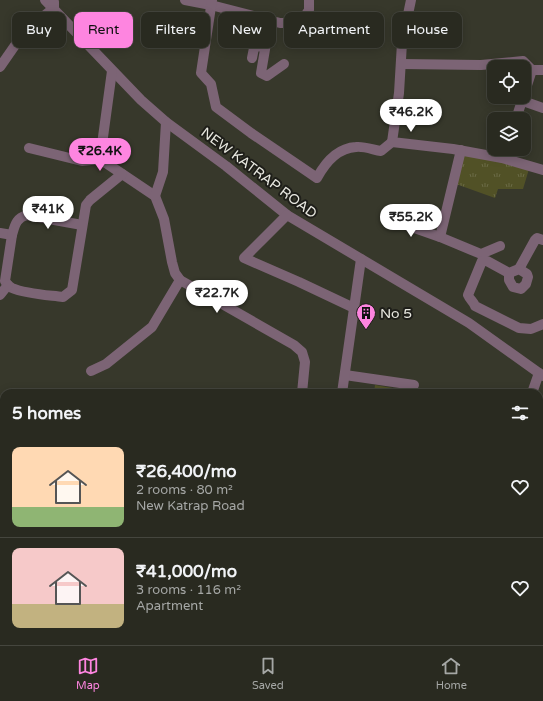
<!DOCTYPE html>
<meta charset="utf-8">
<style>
:root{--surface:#292a20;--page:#313229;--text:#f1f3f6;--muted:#a5a7a5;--line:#45463e;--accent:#fe85e0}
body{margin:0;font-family:"Varela Round",sans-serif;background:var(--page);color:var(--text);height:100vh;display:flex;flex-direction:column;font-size:15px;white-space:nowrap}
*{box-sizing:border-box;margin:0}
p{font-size:13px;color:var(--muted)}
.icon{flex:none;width:22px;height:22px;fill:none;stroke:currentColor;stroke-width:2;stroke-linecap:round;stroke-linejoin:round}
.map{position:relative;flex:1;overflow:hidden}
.sheet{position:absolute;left:0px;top:389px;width:543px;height:256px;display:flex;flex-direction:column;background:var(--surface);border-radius:12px 12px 0 0;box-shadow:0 2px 10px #0003,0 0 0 1px var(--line)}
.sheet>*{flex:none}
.banner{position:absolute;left:12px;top:12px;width:519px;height:36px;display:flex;gap:8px}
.tools{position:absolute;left:487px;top:60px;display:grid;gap:8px}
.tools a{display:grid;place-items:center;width:44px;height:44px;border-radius:8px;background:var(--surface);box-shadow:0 2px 10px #0003,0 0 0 1px var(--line);font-size:20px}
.price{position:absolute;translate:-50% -34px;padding:0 9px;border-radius:14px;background:#fff;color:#222;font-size:13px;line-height:26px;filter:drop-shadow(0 1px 2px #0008)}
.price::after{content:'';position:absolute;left:50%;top:24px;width:12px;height:9px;margin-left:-6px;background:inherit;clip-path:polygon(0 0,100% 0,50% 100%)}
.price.current{background:var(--accent);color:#111}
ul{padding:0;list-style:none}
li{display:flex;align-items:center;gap:12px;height:100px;padding:0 12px}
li+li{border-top:1px solid var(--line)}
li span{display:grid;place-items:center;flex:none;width:112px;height:80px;border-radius:8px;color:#555}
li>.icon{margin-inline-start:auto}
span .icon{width:48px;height:48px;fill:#fffc;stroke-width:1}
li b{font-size:17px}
h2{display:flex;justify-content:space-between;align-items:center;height:48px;padding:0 12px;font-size:17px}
.pill{padding:0 14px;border-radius:8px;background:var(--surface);box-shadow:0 2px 10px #0003,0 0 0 1px var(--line);font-size:14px;line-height:36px}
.pill.current{background:var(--accent);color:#111}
.dock{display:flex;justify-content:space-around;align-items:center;height:56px;border-top:1px solid var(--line);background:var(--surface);font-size:11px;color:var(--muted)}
.dock a{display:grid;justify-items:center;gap:2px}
.dock .current{color:var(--accent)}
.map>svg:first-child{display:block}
.park{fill:url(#park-tufts)}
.pitch{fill:#515126}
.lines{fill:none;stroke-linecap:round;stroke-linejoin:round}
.minor{stroke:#7c6475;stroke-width:10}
.labels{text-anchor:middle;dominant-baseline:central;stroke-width:4;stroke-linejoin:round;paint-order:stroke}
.street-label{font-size:14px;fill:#e8e8e0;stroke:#1e1e19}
.poi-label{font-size:14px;fill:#e8e8e0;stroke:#1e1e19;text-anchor:start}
</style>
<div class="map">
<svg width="543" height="645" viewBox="0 0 543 645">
<defs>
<pattern id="park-tufts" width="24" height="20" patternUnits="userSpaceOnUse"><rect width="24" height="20" fill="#515126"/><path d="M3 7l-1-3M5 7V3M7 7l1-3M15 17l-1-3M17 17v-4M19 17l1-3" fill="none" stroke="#6a6a45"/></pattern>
</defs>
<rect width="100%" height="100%" fill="#37382b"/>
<path class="park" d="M464,154L529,169L523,189H498L495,198L456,184Z"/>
<path class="pitch" d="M375,385L404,390L403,393H374Z"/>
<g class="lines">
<g class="minor">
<path d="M45,0L141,100L166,122L226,166L287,215L469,323L543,376"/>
<path d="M185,0L211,5L280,23H295L302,20L309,10V0"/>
<path d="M212,0L201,73L211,84L216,107L251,133L317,178C325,163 338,148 356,147C364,146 374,150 381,151L392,142"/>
<path d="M411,0L402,43L399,93L392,142L453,149L502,158L543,170"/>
<path d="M270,20L261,73L267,76L284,64"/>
<path d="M252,58L254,48L256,46L265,47"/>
<path d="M401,64L481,65L523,61L532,70H543"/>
<path d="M0,67L25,31L54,8V2"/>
<path d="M523,101L543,108"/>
<path d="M516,119L532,70"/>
<path d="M29,148L82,161L100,159L155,196L164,219L172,262L175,273L180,280L294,345L302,352L305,362L302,393"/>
<path d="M100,159L112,71"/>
<path d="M155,196L163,172L166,122"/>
<path d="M287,215L244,258L299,282L354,308"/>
<path d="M389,219L440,237L481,254L500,246"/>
<path d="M0,233L12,235L5,281C7,284 8,286 12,288C26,294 47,295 63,297L72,290L86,205L90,200L122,174"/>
<path d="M12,235C15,225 16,218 27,215L82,225"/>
<path d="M440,237L461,150"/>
<path d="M519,269L535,240L537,238L543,240"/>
<path d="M509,273V280L513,287L521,289L526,284L528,277L527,274L519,269L509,273L487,261H482L468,295C470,300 474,302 475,306L519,328L531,329L543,324"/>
<path d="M0,295L8,285"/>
<path d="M91,371L106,364L152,327L180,280"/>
<path d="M345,375L414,385"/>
<path d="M342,393L361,259"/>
<path d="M532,393L539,373"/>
<path d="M0,433L4,434"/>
<path d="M539,478L543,472"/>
<path d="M0,488L4,490"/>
<path d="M0,514L4,516"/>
<path d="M0,548L4,550"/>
<path d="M0,560H4"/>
<path d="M0,626L4,627"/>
<path d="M65,641L82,645"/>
<path d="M328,641L336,645"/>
<path d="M130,645L131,641"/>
<path d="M381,645L383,641"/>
<path d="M418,645L420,641"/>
<path d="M460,645L462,641"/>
</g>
</g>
<defs>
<g id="building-pin" transform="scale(1)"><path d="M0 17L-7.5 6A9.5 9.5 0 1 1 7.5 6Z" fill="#fe85e0" stroke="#1e1e19"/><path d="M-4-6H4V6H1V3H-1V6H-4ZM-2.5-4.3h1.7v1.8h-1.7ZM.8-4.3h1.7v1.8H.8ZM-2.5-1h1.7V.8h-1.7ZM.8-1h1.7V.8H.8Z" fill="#111"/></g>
</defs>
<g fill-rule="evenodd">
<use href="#building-pin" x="366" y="313"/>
</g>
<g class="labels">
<g class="street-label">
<text transform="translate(259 173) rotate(37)">NEW KATRAP ROAD</text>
</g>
<g class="poi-label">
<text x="380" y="313">No 5</text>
</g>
</g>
</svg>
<div class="tools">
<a><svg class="icon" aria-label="locate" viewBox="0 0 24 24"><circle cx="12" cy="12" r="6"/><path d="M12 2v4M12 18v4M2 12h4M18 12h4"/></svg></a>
<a><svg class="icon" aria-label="layers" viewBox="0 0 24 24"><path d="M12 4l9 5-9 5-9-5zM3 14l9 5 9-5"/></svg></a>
</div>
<b class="price" style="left:411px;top:133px">₹46.2K</b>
<b class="price current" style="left:100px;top:172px">₹26.4K</b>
<b class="price" style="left:48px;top:230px">₹41K</b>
<b class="price" style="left:411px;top:238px">₹55.2K</b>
<b class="price" style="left:217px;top:314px">₹22.7K</b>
<div class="banner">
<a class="pill">Buy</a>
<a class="pill current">Rent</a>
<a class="pill">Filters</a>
<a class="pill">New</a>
<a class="pill">Apartment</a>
<a class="pill">House</a>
</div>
<section class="sheet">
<h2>5 homes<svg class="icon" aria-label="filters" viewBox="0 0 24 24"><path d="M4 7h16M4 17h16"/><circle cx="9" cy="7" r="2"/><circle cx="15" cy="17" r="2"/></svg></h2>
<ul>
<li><span style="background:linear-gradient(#ffd9b3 75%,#8fb573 0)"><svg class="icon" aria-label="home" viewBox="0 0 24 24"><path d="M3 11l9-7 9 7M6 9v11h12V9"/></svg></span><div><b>₹26,400/mo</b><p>2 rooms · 80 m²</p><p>New Katrap Road</p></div><svg class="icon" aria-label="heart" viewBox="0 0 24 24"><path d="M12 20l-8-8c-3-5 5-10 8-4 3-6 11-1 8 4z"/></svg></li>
<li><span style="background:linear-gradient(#f6c9c9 70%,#c2b280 0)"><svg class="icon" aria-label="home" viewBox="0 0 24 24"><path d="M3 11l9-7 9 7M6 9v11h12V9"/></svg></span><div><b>₹41,000/mo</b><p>3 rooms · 116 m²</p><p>Apartment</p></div><svg class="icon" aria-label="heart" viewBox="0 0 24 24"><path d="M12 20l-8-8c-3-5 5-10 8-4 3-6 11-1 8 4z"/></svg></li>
</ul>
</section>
</div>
<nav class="dock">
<a class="current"><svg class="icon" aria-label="map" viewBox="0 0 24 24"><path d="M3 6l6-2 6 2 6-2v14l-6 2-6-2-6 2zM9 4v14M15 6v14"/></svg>Map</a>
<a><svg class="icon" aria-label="saved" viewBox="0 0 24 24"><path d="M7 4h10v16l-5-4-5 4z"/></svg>Saved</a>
<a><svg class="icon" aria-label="home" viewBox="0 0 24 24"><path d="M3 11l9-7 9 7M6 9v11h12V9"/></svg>Home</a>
</nav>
